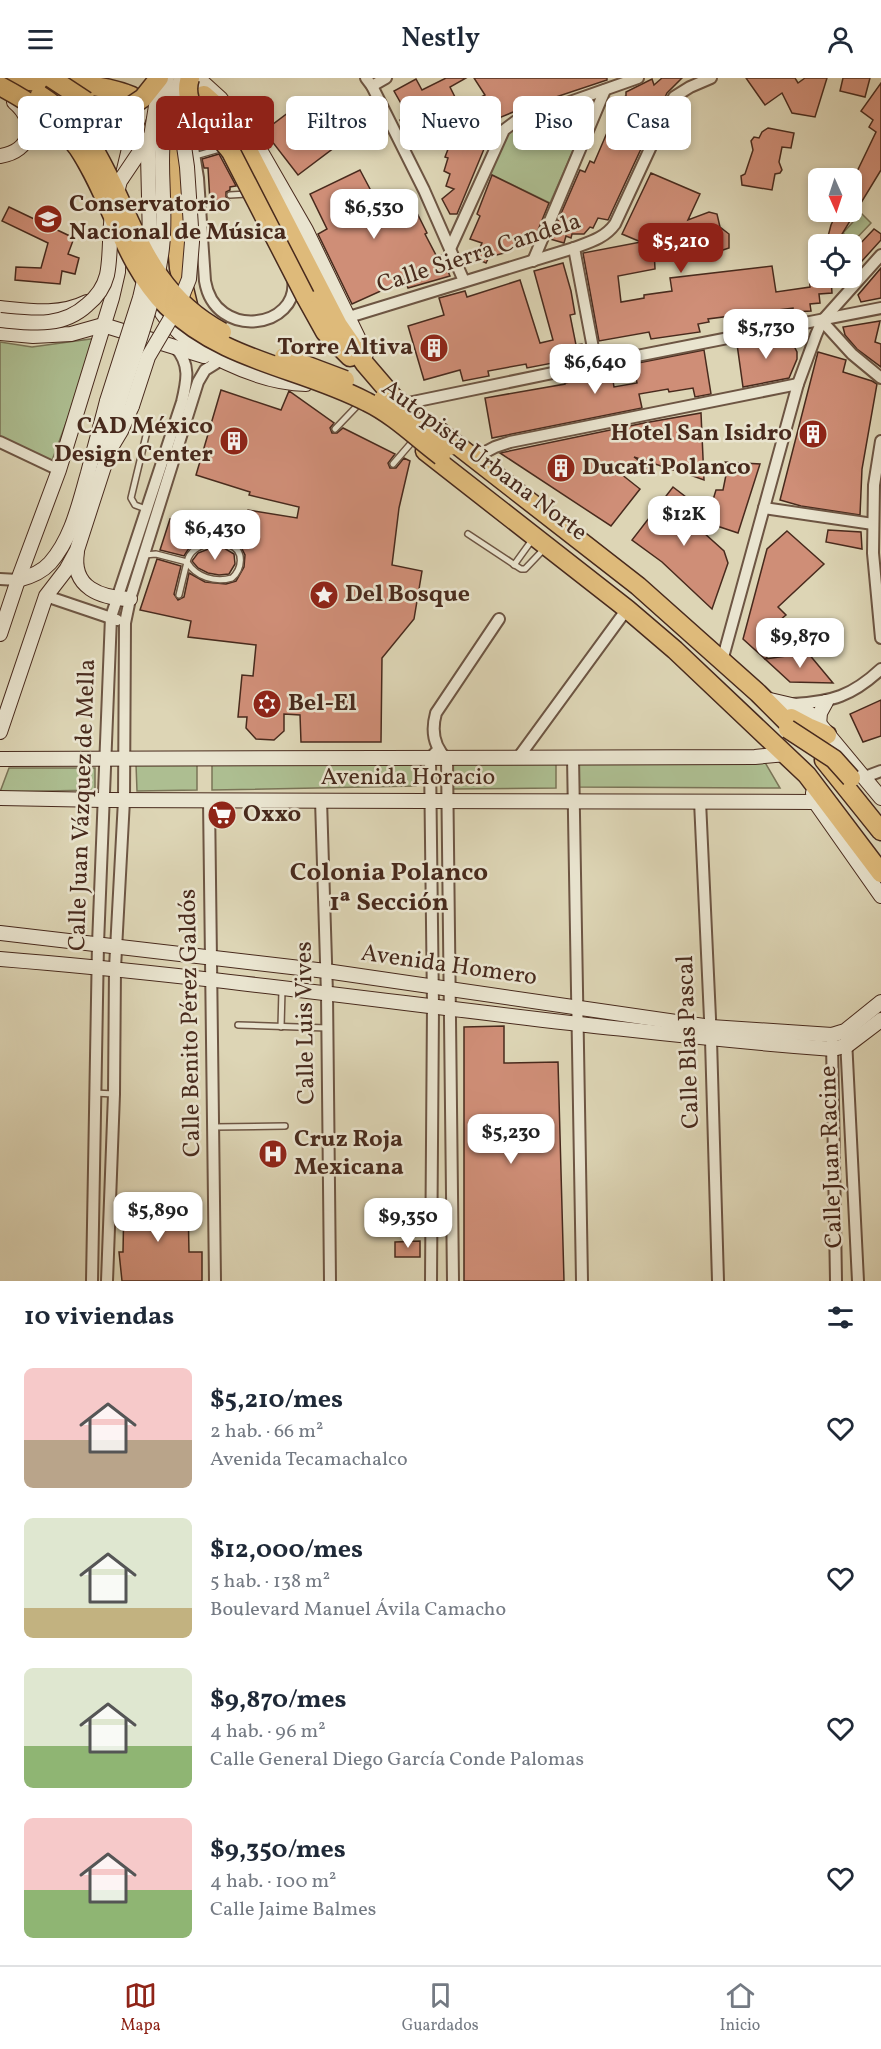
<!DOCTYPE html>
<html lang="es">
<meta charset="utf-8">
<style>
:root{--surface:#fff;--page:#f2f2f3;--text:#1f2937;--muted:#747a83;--line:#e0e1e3;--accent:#8f2418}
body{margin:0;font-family:Vollkorn,serif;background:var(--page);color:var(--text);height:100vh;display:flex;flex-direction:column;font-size:22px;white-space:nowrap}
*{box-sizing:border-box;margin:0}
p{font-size:20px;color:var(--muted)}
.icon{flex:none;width:33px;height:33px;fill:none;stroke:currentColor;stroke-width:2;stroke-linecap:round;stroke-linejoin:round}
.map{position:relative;height:1203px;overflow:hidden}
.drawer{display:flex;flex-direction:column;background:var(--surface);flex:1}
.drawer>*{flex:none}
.top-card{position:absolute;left:18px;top:18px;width:846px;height:54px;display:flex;gap:12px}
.needle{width:39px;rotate:177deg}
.tools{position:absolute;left:808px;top:90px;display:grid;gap:12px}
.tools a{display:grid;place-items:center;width:54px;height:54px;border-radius:9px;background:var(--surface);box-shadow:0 3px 9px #0003;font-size:30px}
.price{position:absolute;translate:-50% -51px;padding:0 14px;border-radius:12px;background:#fff;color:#222;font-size:20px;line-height:39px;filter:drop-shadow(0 2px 3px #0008)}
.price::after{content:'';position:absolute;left:50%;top:36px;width:18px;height:14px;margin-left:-9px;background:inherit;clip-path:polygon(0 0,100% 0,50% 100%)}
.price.selected{background:var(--accent);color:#fff}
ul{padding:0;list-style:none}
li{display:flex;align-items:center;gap:18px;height:150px;padding:0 24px}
li span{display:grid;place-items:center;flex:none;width:168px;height:120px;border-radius:9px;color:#555}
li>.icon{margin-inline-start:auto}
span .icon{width:72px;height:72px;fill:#fffc;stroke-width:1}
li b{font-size:26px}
h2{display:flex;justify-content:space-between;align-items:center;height:72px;padding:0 24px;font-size:26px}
.tag{padding:0 21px;border-radius:9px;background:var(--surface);box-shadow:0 3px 9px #0003;font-size:21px;line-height:54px}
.tag.selected{background:var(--accent);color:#fff}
header{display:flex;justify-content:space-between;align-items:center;height:78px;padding:0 24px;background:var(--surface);font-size:27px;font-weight:600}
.menu{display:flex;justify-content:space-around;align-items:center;height:84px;border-top:2px solid var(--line);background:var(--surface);font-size:16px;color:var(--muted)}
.menu a{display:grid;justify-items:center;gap:3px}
.menu .selected{color:var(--accent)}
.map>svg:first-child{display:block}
.green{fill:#adbe91;stroke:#7a7457;stroke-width:1.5}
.building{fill:#cf8e77;stroke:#482a1d;stroke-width:1.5;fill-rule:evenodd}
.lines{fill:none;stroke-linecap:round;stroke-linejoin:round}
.lane-casing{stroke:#6d5543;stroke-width:8}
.street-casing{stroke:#6d5543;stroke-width:14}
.secondary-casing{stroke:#482a1d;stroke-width:16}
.highway-casing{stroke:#482a1d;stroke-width:21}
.lane{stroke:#e9e4cf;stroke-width:5}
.street{stroke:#e9e4cf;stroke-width:10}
.secondary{stroke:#e9e4cf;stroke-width:14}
.highway{stroke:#deba7a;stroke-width:18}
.secondary-bridge-casing{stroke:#482a1d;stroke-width:16;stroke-linecap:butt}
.highway-bridge-casing{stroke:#482a1d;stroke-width:21;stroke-linecap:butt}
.secondary-bridge{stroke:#e9e4cf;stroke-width:14}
.highway-bridge{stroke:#deba7a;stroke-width:18}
.labels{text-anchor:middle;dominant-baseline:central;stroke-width:5;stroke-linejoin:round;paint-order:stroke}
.poi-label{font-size:24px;font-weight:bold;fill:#482a1d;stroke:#e9e4cf;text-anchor:start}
.street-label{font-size:24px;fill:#482a1d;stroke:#e9e4cf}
.neighbourhood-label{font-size:26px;font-weight:bold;fill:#482a1d;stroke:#e9e4cf}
</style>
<header><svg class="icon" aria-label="menu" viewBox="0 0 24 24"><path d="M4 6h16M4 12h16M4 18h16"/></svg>Nestly<svg class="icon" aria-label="person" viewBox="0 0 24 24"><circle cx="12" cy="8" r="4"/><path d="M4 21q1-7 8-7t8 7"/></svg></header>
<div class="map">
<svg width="881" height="1203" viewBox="0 0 881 1203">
<rect width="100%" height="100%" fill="#ddd5b5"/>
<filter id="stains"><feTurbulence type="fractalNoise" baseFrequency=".00333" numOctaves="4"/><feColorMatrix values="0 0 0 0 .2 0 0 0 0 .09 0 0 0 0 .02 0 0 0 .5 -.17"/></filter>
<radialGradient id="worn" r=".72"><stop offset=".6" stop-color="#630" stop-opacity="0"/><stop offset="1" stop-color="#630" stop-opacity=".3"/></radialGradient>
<g class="green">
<path d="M585,25L593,27L550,125L490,96L509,53Z"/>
<path d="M861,135L871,145L853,164L843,155Z"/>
<path d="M98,260L51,385L0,362V264L32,269Z"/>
<path d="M578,679L763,681L780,710L578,709Z"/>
<path d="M415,680L416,708L212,712V684Z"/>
<path d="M449,683H556V710L450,711Z"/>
<path d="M197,684V712L137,713L136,686Z"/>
<path d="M9,690H95V712L0,714Z"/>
</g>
<g class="building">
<path d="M446,0H466L450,9L457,23H462L460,32L473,39L481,30L477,21L485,17L474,0H607V2L523,30L501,39L489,59L457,136H450L442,121L454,111L446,108L450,96L444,93L448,80L445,79L450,66L456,68L463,51L444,46L411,63L400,42L408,38L394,13L416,1L422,12Z"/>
<path d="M662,0H682L667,15L608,142L598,140L593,150L590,149L584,156H572L571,160L566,158L564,165L550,161L580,92L585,94L590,83L594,85L615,36L618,22L626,18V14L652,1L654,7ZM650,22L639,50L625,43L630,29Z"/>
<path d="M746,0H795L798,5L805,0H827L815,39L792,35L782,15L765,27Z"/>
<path d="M843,0H870L865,19L840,13Z"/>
<path d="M881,5V92L842,156L857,169L874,151L881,156V162L852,194V166H826L831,147L837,134H852V104L876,54L869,49L873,42L861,33Z"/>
<path d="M305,22L339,66L298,97L264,53Z"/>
<path d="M768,50L794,55L791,70L782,69L779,84L782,92L780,95L775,96L772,112L742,107L741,98L745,96L753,72L751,63L754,59L759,60L762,54Z"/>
<path d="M219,76L236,108L230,109V112L226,114V119L229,122L210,123L208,90H204L202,81Z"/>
<path d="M360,92L378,126L396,116L402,128L411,123L427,155L425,156L437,179L441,177L450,198L408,210L405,202L352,226L318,156L327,151L310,116Z"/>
<path d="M651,95L700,116L688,142L709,134L717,136L720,149L729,156V170L711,176L705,159L683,153L671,179L654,171L655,191L618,198L621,224L644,220V217L672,213L670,200L772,188L776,214L810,209L809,194H819V200H831L832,215L819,216L820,225L810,226L811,233L793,234V230L708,241L709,244L698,246L700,254L651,261L649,254L599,263L583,175L641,164L622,156Z"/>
<path d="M492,97L549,125L534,162L524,158L520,167L508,174L489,179L486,185L475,180L482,165L470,161L480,138L477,136Z"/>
<path d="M9,129L74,160L68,176L79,180L75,196L62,193L60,206L15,202L16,189L41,190L48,165L2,143Z"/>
<path d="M563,185L571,213L575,236L570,237L576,267L582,266L584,279L527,290L526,286L488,293L489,298L463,303L460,292L424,302L408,248L444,237L439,220L465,213L467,219L520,202L540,265L553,262L534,193Z"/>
<path d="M881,190V220L861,224L858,217Z"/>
<path d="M880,243L875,264L881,266V289L857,271L845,257L843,249Z"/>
<path d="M776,258L792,264L797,274V281L789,300L743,309L737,266Z"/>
<path d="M704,272L711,316L695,319L693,310L669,314L668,311L639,316L642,330L492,360L485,320L565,306V305L570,304L569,301L582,299V301L612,296L614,309L637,305L633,286Z"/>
<path d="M818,274L846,282L843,294L872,303L877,306L862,391L860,437L801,428L780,422Z"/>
<path d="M221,312L281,332L289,313L334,345L330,350L332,355H337L343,350L395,376L388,385L390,390H396L404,380L410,383L399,430L392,487L422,493L414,541L382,580L381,664H301L300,637L284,636V653L274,662L256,661L246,650L247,639H238L242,597L253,598L256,567L188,559L191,543L140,532L157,481L181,488L174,516L178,522L184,519L189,495L205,504L226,506L236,503L244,489L245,477L242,471L238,466L226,461L210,460L201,463L189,470L184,478L160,472L170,441L236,462L248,432L297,440L299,429L249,417L250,414L196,397Z"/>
<path d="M701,335L704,402L684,395L688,390L673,392L634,379L654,394L643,396L611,388L640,411L611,448L500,375L644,345Z"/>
<path d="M725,384L760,386L738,455L705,444L709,435L716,412H723L726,397L721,396Z"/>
<path d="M673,409L695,426L686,438L684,437L724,473L728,485L712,531L662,484L632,462Z"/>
<path d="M828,452L861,454L862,471L826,464Z"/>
<path d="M787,453L824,486L778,529L786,537L768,552L781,566L765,581L743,561L767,471Z"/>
<path d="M211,470H224L234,476L235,486L229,496L219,497L208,495L198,490L192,483L198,475Z"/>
<path d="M808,575L833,605L790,604L765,581Z"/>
<path d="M881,622V658L863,664L850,636Z"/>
<path d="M504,948V985L558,984L564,1203H464V949Z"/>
<path d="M124,1123L188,1124L189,1174H202V1203H122L119,1174H123Z"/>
<path d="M420,1163V1179H395V1164Z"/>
</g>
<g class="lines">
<g class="lane-casing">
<g id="lane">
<path d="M195,78L223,70"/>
<path d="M230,117L247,116"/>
<path d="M335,351L357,328"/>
<path d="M393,386L412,364"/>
<path d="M146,431L135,427L131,420L149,345"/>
<path d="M468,456L521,491H525L544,471"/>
<path d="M210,465C217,465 224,464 230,467C245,473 242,491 232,500C215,505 196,499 187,484C189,473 200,467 210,465Z"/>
<path d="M144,477L156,476L187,484L179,517"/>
<path d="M514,487L532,462"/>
<path d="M238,947L327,950"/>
<path d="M281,949L282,912"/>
<path d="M94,1015L114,1016"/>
<path d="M214,1049L285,1048"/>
</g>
</g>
<g class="street-casing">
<g id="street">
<path d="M366,0L372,8L424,112L464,203"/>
<path d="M372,8L386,0"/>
<path d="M186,27L198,100L205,203C215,263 300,251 293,201"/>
<path d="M574,170L596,286"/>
<path d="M450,171L504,52L516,43L638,0"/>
<path d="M533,183L605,12"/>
<path d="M349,239L574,170C590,164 605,160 615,146L674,19L690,9L711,0"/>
<path d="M822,243L852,276L881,300"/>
<path d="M403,326L596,286L881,230"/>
<path d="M881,363L874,407L873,475L881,560"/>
<path d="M0,364L59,392"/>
<path d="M474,380L495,369L510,364L798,306"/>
<path d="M764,430L873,446"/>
<path d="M0,501L18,502"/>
<path d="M46,518L117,542"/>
<path d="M722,583L798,306L816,257L822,243L881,177"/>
<path d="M793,626C832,624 852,618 881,591"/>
<path d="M573,679L582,1203"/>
<path d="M518,680L627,531"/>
<path d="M865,699L881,693"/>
<path d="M209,722L215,1203"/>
<path d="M321,722L327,916L330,1203"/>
<path d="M700,723L711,962L718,1203"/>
<path d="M846,961L858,1203"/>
<path d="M832,964L836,1203"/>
<path d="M92,1203L98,866L111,539L182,324C187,303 191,286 175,269"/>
<path d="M107,1203L114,1016L115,890L124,722L125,545L130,521L198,304L205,292L221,282"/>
<path d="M431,1203L433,928L430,680L436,674"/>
<path d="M453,1203L447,681C434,669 431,653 436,635L499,541"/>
</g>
</g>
<g class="secondary-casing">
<g id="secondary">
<path d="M198,0L221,21"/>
<path d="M237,38L252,58L306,152L366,276"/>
<path d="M183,61L181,41L185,10"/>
<path d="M0,78C32,73 38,44 14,24"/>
<path d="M122,100L132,58L148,15"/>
<path d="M0,230C30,233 59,238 87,224"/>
<path d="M162,235C188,274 260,305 306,306"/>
<path d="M0,255L33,258L71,256L103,247L204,278"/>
<path d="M109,368L112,349L119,325"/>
<path d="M77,474C71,510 101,520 130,521"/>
<path d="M18,502C30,499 41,495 50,485C72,460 79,426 88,395C94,371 101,347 107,323"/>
<path d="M0,556L18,502L59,392L112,220L118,194L119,155"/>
<path d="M770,622L800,629L812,637L881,720"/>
<path d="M819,647L820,635L826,624"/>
<path d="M0,654L46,518L66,492L77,472L109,373L121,353L132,328"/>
<path d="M0,681L755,679L786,676"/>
<path d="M813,715L815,724L881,818"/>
<path d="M0,720L104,722L815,724"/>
<path d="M0,855L326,893L711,949L832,957L845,953L881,924"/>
<path d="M0,881C278,903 554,950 833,971L848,967L881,942"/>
</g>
</g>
<g class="highway-casing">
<g id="highway">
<path d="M5,0C48,8 91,1 132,18"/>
<path d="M204,17L222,33L237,51L338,247L365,286L395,321L409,331"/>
<path d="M86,23C100,35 115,34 131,28"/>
<path d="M169,69L179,190L188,227"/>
<path d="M305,218L325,254L350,279"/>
<path d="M439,353L638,508L758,615L803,660"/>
<path d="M425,373L627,531L675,572L807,697L881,795"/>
<path d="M791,640L808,649L827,657"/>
<path d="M824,682L881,753"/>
</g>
</g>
<use href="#lane" class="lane"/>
<use href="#street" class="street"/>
<use href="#secondary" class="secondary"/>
<use href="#highway" class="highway"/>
<g class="secondary-bridge-casing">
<g id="secondary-bridge">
<path d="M116,118L120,103L149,60"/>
<path d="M0,242C32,245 62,250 87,227C97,219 104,209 107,197C111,178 109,157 112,137"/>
<path d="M107,323L140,220L148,185L150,161L148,77L156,28L167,0"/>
<path d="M119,325C134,276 156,221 162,170C169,106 148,63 182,0"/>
<path d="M132,328L148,279L178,228L189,201L192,164L187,89L183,61"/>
</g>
</g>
<g class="highway-bridge-casing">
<g id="highway-bridge">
<path d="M51,0L86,23"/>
<path d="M190,0C179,31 216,52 231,74L305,218"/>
<path d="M0,8C30,24 58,42 78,70C112,121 123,184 167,228C224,284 300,289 367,324C394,337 417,360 441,378"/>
<path d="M40,17C62,31 81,51 95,73C136,143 143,211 222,254"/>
<path d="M131,28L143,20L159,0"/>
<path d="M284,279L345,302"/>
<path d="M383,321L450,368"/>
<path d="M788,651L834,681L851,700"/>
</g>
</g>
<use href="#secondary-bridge" class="secondary-bridge"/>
<use href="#highway-bridge" class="highway-bridge"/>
</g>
<defs>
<g id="university-disc" transform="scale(1.5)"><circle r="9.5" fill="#8f2418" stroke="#e9e4cf"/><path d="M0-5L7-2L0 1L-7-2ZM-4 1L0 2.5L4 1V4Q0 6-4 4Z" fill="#fff"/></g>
<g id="building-disc" transform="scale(1.5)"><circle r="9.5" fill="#8f2418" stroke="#e9e4cf"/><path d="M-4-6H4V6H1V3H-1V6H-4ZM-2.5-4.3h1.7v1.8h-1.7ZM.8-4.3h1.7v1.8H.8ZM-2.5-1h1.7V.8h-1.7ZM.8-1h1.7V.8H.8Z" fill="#fff"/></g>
<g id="sight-disc" transform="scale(1.5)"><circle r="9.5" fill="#8f2418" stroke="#e9e4cf"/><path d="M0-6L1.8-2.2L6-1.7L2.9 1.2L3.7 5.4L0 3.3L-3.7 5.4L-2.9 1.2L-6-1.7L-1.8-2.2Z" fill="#fff"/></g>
<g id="synagogue-disc" transform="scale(1.5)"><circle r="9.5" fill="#8f2418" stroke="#e9e4cf"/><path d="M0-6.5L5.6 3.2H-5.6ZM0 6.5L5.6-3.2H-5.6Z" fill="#fff"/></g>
<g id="supermarket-disc" transform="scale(1.5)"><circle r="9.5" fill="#8f2418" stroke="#e9e4cf"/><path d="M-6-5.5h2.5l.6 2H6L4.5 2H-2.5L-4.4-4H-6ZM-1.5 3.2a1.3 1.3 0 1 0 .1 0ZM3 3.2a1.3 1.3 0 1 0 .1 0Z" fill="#fff"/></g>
<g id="hospital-disc" transform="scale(1.5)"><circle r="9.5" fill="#8f2418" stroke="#e9e4cf"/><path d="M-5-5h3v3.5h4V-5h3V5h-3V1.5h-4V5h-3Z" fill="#fff"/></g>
</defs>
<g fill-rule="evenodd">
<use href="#university-disc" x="48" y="141"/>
<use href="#building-disc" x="434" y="270"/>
<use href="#building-disc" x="813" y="356"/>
<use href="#building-disc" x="234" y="363"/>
<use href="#building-disc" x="561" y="390"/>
<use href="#sight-disc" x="324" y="517"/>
<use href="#synagogue-disc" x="267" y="626"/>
<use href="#supermarket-disc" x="222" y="737"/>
<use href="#hospital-disc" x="273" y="1076"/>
</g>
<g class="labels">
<g class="poi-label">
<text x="69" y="127">Conservatorio<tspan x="69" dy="28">Nacional de Música</tspan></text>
<text x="413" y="270" text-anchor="end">Torre Altiva</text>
<text x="213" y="349" text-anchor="end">CAD México<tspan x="213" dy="28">Design Center</tspan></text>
<text x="792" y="356" text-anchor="end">Hotel San Isidro</text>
<text x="582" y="390">Ducati Polanco</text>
<text x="345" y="517">Del Bosque</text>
<text x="288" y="626">Bel-El</text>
<text x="243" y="737">Oxxo</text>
<text x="294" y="1062">Cruz Roja<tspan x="294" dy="28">Mexicana</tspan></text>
</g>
<g class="street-label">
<text transform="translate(479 176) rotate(-18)">Calle Sierra Candela</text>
<text transform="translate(484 383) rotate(37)">Autopista Urbana Norte</text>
<text x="408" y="700">Avenida Horacio</text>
<text transform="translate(83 727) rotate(-88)">Calle Juan Vázquez de Mella</text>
<text transform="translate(449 888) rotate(8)">Avenida Homero</text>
<text transform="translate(191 945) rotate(-91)">Calle Benito Pérez Galdós</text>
<text transform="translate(306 945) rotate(-91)">Calle Luis Vives</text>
<text transform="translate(689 964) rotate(-92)">Calle Blas Pascal</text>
<text transform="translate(832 1079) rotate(-92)">Calle Juan Racine</text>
</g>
<g class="neighbourhood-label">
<text x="389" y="795">Colonia Polanco<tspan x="389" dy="30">1ª Sección</tspan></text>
</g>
</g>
<rect width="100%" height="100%" filter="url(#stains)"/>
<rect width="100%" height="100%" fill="url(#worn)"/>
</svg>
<div class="tools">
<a><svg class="needle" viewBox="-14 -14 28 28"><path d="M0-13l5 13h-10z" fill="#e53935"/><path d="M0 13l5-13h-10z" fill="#747a83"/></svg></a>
<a><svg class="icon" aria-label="locate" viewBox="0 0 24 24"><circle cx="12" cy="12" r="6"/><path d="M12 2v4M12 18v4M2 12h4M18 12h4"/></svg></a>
</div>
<b class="price" style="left:374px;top:162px">$6,530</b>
<b class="price selected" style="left:681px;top:196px">$5,210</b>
<b class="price" style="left:766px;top:282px">$5,730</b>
<b class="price" style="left:595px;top:317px">$6,640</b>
<b class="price" style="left:684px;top:469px">$12K</b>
<b class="price" style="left:215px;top:483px">$6,430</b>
<b class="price" style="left:800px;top:591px">$9,870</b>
<b class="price" style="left:511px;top:1087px">$5,230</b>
<b class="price" style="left:158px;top:1165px">$5,890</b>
<b class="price" style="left:408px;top:1171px">$9,350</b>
<div class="top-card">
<a class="tag">Comprar</a>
<a class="tag selected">Alquilar</a>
<a class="tag">Filtros</a>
<a class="tag">Nuevo</a>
<a class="tag">Piso</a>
<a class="tag">Casa</a>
</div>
</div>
<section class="drawer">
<h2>10 viviendas<svg class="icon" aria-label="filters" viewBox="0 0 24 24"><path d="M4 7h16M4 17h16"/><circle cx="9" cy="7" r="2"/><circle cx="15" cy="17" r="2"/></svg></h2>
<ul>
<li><span style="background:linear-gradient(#f6c9c9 60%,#b9a48a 0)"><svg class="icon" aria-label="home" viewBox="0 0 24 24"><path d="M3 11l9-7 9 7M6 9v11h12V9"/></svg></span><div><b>$5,210/mes</b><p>2 hab. · 66 m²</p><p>Avenida Tecamachalco</p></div><svg class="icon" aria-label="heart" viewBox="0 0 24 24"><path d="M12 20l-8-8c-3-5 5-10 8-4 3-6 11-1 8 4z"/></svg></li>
<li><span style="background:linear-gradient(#dfe7d0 75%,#c2b280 0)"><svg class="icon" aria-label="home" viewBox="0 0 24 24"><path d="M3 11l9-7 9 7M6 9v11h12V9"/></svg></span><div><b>$12,000/mes</b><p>5 hab. · 138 m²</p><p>Boulevard Manuel Ávila Camacho</p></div><svg class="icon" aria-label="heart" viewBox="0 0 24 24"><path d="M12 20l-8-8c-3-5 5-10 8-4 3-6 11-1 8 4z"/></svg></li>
<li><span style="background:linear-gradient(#dfe7d0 65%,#8fb573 0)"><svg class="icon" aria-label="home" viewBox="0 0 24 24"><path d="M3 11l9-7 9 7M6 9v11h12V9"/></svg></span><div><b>$9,870/mes</b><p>4 hab. · 96 m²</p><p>Calle General Diego García Conde Palomas</p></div><svg class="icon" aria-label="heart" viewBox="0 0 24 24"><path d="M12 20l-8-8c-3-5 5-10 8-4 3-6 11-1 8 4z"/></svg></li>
<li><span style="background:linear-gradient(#f6c9c9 60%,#8fb573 0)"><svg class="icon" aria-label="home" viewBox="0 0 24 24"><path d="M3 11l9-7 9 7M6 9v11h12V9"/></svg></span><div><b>$9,350/mes</b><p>4 hab. · 100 m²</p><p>Calle Jaime Balmes</p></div><svg class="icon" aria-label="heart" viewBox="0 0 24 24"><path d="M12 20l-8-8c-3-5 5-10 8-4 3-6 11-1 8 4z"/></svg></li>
</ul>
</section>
<nav class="menu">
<a class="selected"><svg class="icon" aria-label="map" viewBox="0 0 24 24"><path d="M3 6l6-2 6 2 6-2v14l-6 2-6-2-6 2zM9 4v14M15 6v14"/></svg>Mapa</a>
<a><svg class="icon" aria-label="saved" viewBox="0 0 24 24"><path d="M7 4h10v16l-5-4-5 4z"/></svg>Guardados</a>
<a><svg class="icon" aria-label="home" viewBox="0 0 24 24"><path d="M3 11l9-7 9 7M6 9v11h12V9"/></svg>Inicio</a>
</nav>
